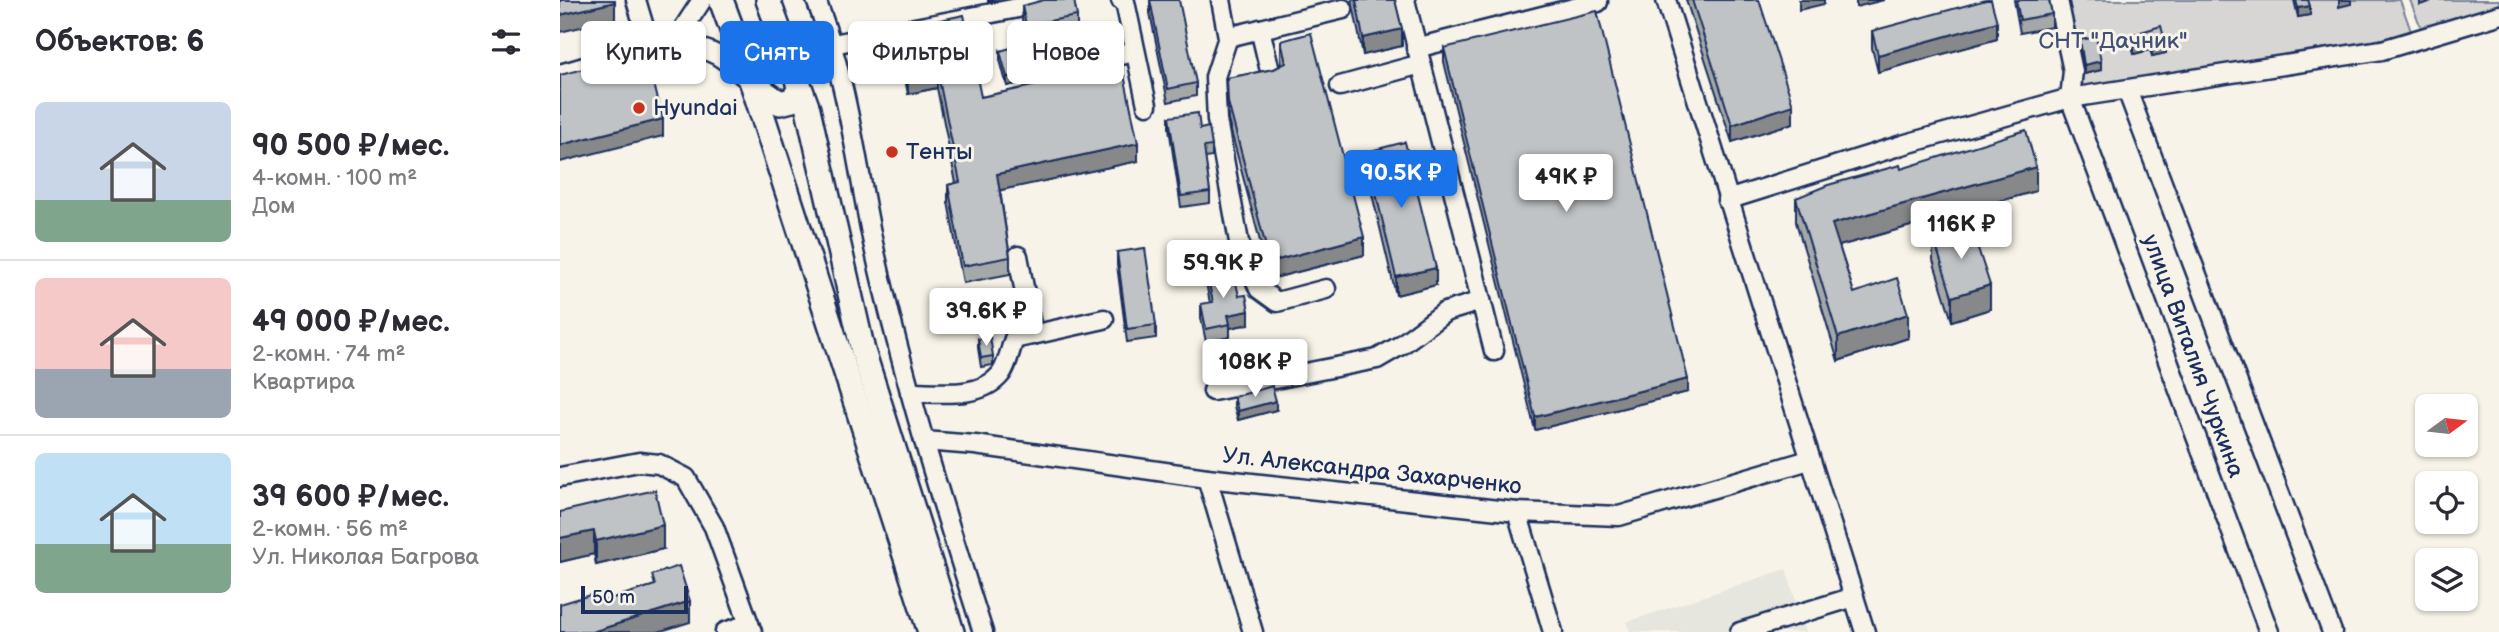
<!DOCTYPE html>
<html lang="ru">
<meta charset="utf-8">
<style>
:root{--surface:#fff;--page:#f2f2f3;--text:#2b2b33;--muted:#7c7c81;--line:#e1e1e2;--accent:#1a73e8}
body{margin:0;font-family:"Balsamiq Sans",sans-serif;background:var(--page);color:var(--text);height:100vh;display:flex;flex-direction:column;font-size:26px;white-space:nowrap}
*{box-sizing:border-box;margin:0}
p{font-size:23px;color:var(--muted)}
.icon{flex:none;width:38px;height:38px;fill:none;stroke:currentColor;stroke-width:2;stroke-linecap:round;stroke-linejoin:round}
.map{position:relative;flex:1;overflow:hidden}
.drawer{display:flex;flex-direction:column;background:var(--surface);width:560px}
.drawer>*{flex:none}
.top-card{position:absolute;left:21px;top:21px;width:665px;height:63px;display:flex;gap:14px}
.needle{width:46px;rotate:75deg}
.tools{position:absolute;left:1855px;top:394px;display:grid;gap:14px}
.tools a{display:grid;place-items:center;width:63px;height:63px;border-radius:10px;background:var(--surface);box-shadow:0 2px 5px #0004;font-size:35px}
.scale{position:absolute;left:21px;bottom:18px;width:107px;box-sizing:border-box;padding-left:7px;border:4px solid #1b2f5e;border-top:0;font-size:19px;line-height:24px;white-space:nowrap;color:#1b2f5e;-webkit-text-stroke:5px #f7f3e8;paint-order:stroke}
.price{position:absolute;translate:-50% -60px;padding:0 16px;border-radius:7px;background:#fff;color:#222;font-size:23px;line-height:46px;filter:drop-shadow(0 2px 4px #0008)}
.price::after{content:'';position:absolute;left:50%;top:42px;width:21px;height:16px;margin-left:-10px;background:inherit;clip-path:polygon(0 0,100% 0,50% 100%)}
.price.on{background:var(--accent);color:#fff}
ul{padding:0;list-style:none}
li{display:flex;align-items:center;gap:21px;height:175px;padding:0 35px}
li+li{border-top:2px solid var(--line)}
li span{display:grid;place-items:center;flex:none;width:196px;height:140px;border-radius:10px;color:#555}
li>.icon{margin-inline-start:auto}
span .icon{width:84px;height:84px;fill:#fffc;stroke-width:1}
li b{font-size:30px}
h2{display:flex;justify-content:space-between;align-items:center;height:84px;padding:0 35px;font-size:30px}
.tag{padding:0 24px;border-radius:10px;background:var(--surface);box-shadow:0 2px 5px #0004;font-size:24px;line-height:63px}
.tag.on{background:var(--accent);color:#fff}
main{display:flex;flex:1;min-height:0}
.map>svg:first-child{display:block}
.built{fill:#e6e5de}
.green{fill:#d7d6d4;stroke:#798299;stroke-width:2}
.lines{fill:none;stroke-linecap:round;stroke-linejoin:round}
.minor-casing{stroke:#1b2f5e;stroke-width:23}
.major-casing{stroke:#1b2f5e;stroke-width:28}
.minor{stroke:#f7f3e8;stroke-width:18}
.major{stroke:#f7f3e8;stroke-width:23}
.wall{fill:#a5a8a9;stroke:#1b2f5e;stroke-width:2}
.shaded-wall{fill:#86888a;stroke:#1b2f5e;stroke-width:2}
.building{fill:#c0c3c5;stroke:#1b2f5e;stroke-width:2}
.poi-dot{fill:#c8321e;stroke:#f7f3e8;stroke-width:2.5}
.labels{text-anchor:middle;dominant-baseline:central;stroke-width:6;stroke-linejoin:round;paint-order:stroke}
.park-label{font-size:23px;fill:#415076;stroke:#f7f3e8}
.poi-label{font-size:23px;fill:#1b2f5e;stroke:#f7f3e8;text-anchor:start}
.street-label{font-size:23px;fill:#1b2f5e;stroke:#f7f3e8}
</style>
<main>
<section class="drawer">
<h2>Объектов: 6<svg class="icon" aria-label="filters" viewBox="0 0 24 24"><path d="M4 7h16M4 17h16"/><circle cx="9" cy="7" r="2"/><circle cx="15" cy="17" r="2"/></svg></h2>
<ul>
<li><span style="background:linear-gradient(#c9d6e8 70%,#7fa58c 0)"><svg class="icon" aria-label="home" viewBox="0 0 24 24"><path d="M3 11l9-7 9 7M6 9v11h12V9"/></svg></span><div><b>90 500 ₽/мес.</b><p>4-комн. · 100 m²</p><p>Дом</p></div></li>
<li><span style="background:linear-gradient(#f6c9c9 65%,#9aa5b1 0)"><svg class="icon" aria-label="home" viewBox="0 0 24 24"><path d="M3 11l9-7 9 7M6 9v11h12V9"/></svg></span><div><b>49 000 ₽/мес.</b><p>2-комн. · 74 m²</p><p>Квартира</p></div></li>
<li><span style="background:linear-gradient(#bfe0f5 65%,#7fa58c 0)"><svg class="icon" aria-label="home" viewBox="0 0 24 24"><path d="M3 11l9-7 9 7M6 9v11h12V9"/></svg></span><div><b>39 600 ₽/мес.</b><p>2-комн. · 56 m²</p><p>Ул. Николая Багрова</p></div></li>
</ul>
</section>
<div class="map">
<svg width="1939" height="632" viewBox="0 0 1939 632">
<rect width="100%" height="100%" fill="#f7f3e8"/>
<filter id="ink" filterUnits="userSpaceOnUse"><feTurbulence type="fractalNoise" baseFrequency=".0143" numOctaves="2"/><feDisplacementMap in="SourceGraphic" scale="14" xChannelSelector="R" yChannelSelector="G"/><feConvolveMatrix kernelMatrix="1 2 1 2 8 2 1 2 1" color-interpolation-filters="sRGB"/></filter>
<g filter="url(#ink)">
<path class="built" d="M1226,569L1245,632H1070L1067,622Z"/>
<g class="green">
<path d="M1501,0H1840L1852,34L1522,88Z"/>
<path d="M1850,0H1939V6L1862,30Z"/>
</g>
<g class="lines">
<g class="minor-casing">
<g id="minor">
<path d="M76,0L91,50"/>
<path d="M256,0C287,78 296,161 313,243C342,375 382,504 423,632"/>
<path d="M561,0L565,2L587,105"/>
<path d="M661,0L668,37L655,77L657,120L679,242L699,289L717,302L766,289"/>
<path d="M845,0L934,351"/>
<path d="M1106,0L1305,632"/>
<path d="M1498,0L1513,71L1510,98L1709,632"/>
<path d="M700,29L711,75"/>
<path d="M668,37L783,9"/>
<path d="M273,44L499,0"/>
<path d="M100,45L119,35L142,0"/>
<path d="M856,48L1038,2"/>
<path d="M0,74C41,63 108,36 148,51C165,57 178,72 192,83"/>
<path d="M470,75L575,52"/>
<path d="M780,86L861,64"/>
<path d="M1567,90L1772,632"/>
<path d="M1167,200L1342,145L1510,98L1822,50L1939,15"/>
<path d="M458,256L473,335"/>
<path d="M653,391L817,359L841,345L885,312L921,301"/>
<path d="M350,392C378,392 420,399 440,375C447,367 450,350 454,339L544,319"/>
<path d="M364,441L415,445L647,478L957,512L1059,516L1249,460"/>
<path d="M0,477L79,462L99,464L126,478L154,527L192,632"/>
<path d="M647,478L693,632"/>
<path d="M957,512L993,632"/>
<path d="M165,632L189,624"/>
<path d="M1180,632L1294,597"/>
</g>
</g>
<g class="major-casing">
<g id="major">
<path d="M161,0L192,83L370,632"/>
<path d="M208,0L248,109L303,351L392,632"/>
<path d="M192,83L220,103L232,100L239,91L237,76"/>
</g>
</g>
<use href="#minor" class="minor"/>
<use href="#major" class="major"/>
</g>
<g class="wall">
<path d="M428,0H442L428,2Z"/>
<path d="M590,0L636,83V96L608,102L590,13Z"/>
<path d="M792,0H835L842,46L803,55Z"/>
<path d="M1126,0H1199L1233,123L1172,142Z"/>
<path d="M1454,0H1489L1492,14V27L1460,33Z"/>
<path d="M1734,0H1748L1750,15L1738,17Z"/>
<path d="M462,6L517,16V29L466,39L462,19Z"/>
<path d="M338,29L421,97L521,76V58L578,161L440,190L450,257V274L403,283L388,202V185L396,183L377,88L348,94L338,46Z"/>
<path d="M1312,31L1437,39L1318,72L1312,48Z"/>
<path d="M1571,35L1606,45V53L1592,56L1590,50L1574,54L1571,43Z"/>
<path d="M1520,40L1541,70L1524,74L1520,49Z"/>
<path d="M721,41L804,255L710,279L668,120L667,78L714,69L722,65L721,58Z"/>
<path d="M884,48L1128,392L975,430L884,62Z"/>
<path d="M440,51L460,83L447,86L440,60Z"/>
<path d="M609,117L640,129L652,146V157L645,158L650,192V203L621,207L609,128Z"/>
<path d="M806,152L876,285L836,295L806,169Z"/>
<path d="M1341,169L1476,191L1279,246L1294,293L1348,338L1278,361L1236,222V198Z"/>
<path d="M1373,236L1430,309L1392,321L1373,260Z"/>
<path d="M557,252L596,325V338L567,342L557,265Z"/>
<path d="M647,275L679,296L689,324L670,328V337L646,342L641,318V304L650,303L647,288Z"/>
<path d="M418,339L433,356V365L421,367L418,348Z"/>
<path d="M674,397L716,410L678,420L674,406Z"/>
<path d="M0,512L103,549L36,565L34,554L0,562Z"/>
</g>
<g class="shaded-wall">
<path d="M1239,0H1264V4L1239,10Z"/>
<path d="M1296,0H1324L1296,7Z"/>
<path d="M1779,0H1791V4L1779,7Z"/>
<path d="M1860,0H1870V2L1860,5Z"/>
<path d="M55,2V19L0,32V15Z"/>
<path d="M1750,6V15L1738,17V8Z"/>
<path d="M1437,22V39L1318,72V55Z"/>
<path d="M842,29V46L803,55V38Z"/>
<path d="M1590,42V50L1574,54V46Z"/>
<path d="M1606,45V53L1592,56V49Z"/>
<path d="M1541,61V70L1524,74V65Z"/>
<path d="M377,70V88L348,94V77Z"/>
<path d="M460,74V83L447,86V77Z"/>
<path d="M1233,105V123L1172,142V125Z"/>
<path d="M103,119V136L0,162V145Z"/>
<path d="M578,143V161L437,191V174Z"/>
<path d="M1476,167V191L1272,248V224Z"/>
<path d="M804,237V255L710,279V262Z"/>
<path d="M876,268V285L836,295V277Z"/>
<path d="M1430,285V309L1392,321V297Z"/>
<path d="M689,311V324L670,328L668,315Z"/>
<path d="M1348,314V338L1278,361V337Z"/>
<path d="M1128,379V392L975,430V417Z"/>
<path d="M716,401V410L678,420V411Z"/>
<path d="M103,525V549L36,565V541Z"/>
<path d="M34,531V554L0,562V538Z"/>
<path d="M130,601V622L98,632H32Z"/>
</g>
<g class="building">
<path d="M0,0H55V2L0,15Z"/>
<path d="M484,0H514L517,16L466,25L462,6Z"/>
<path d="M590,0H619L636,83L608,89Z"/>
<path d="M796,0H835L842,29L803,38Z"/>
<path d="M1132,0H1199L1233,105L1172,125Z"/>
<path d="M1426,0H1431L1437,22L1318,55L1312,31Z"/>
<path d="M1456,0H1489L1492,14L1460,20Z"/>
<path d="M1736,0H1748L1750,6L1738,8Z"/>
<path d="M1037,11L1128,379L975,417L884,48Z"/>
<path d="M404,15L421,97L524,75L521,58L559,50L578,143L437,174L450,257L403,266L388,185L400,182L377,70L348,77L338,29Z"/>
<path d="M1601,26L1606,45L1592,49L1590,42L1574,46L1571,35Z"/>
<path d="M751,33L804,237L710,262L668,102L667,78L714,69L726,63L721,41Z"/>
<path d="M1536,37L1541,61L1524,65L1520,40Z"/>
<path d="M454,47L460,74L447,77L440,51Z"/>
<path d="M86,53L103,119L0,145V75Z"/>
<path d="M638,113L640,129L649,127L652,146L644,147L650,192L621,196L609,117Z"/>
<path d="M1466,130L1476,167L1272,224L1294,293L1337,278L1348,314L1278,337L1236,198L1268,185L1340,165L1341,169Z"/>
<path d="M845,142L876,268L836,277L806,152Z"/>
<path d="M1410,224L1430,285L1392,297L1373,236Z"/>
<path d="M585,248L596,325L567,329L557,252Z"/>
<path d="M673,270L679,296L686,295L689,311L668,315L670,324L646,329L641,304L653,302L647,275Z"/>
<path d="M430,337L433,356L421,358L418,339Z"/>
<path d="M712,386L716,401L678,411L674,397Z"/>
<path d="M95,490L103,525L36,541L34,531L0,538V512Z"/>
<path d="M119,566L130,601L32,632H0V604L37,593L40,602L95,585L92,575Z"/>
</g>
</g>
<g class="poi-dot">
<circle cx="79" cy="108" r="7"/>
<circle cx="332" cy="152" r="7"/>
</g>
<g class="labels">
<g class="park-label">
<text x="1553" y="41">СНТ "Дачник"</text>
</g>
<g class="poi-label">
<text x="93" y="108">Hyundai</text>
<text x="346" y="152">Тенты</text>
</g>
<g class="street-label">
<text transform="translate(1633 356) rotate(70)">улица Виталия Чуркина</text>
<text transform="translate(812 471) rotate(6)">Ул. Александра Захарченко</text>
</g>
</g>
</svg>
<div class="tools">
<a><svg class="needle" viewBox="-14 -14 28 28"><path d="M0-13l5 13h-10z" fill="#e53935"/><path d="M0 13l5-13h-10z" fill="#7c7c81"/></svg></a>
<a><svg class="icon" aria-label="locate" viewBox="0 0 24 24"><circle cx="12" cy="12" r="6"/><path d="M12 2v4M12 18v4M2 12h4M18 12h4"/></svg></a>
<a><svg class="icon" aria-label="layers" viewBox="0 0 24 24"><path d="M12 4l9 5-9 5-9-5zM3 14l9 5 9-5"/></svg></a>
</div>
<div class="scale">50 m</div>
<b class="price on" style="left:841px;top:210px">90.5K ₽</b>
<b class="price" style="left:1006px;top:214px">49K ₽</b>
<b class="price" style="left:1401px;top:261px">116K ₽</b>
<b class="price" style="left:663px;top:300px">59.9K ₽</b>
<b class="price" style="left:426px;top:348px">39.6K ₽</b>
<b class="price" style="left:695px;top:399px">108K ₽</b>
<div class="top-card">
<a class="tag">Купить</a>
<a class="tag on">Снять</a>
<a class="tag">Фильтры</a>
<a class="tag">Новое</a>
</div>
</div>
</main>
